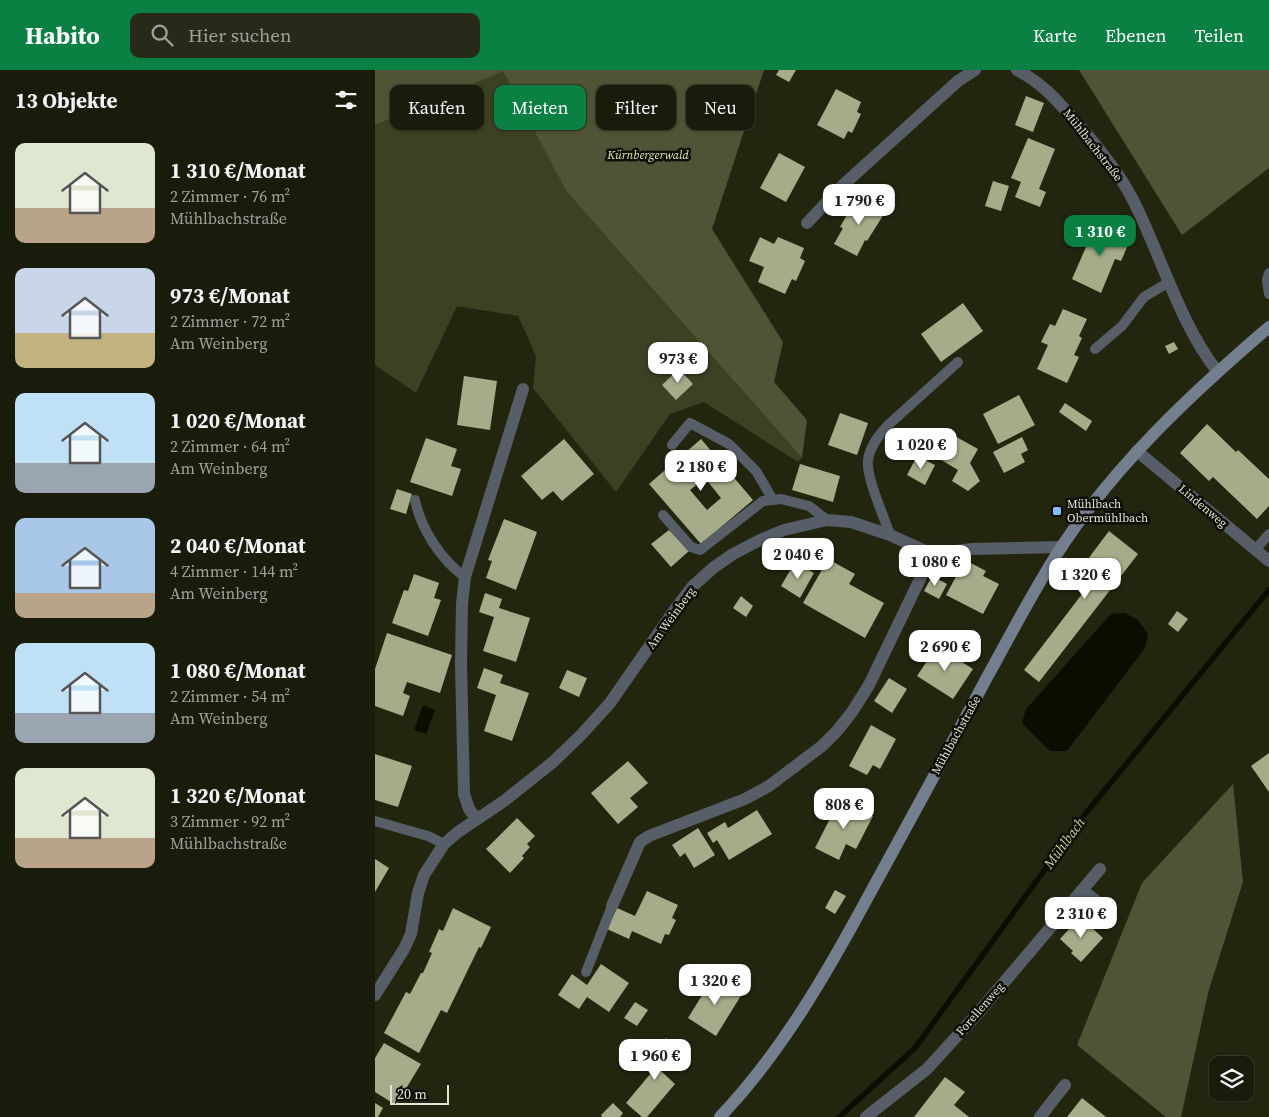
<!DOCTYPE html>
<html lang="de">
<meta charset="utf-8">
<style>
:root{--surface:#1a1c0b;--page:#272919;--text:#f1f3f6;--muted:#9fa19d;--line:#383a2c;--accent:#0b8043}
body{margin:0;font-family:"Source Serif 4",serif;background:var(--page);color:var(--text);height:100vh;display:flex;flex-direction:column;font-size:19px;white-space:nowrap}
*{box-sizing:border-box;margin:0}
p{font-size:16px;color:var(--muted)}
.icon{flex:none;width:28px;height:28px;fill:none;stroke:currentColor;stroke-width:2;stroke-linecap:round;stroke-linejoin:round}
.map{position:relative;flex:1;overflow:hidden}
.drawer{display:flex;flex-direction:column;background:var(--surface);width:375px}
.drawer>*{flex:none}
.hud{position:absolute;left:15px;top:15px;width:475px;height:45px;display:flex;gap:10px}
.fabs{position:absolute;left:834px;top:986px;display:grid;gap:10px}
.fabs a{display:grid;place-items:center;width:45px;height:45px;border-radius:10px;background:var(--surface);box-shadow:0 1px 4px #0004,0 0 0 1px var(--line);font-size:25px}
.scale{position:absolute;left:15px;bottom:12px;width:59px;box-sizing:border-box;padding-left:5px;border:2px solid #e1e4d5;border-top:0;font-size:14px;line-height:18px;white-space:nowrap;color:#e1e4d5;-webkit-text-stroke:4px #0d0e05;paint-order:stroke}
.price{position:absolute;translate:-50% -42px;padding:0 11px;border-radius:10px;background:#fff;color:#222;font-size:16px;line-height:32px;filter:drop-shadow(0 1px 2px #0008)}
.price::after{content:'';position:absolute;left:50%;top:30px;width:15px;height:11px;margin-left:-8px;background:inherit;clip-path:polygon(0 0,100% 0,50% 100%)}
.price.current{background:var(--accent);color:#fff}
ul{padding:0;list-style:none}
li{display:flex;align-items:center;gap:15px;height:125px;padding:0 15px}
li span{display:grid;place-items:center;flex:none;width:140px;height:100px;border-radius:10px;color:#555}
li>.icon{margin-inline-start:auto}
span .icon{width:60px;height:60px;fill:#fffc;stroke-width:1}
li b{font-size:21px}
h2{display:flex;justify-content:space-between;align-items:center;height:60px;padding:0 15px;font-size:21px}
.chip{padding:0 18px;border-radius:10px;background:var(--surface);box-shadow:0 1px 4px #0004,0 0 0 1px var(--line);font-size:18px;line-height:45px}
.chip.current{background:var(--accent);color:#fff}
header{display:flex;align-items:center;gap:30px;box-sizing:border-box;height:70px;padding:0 25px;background:var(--accent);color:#fff}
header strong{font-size:24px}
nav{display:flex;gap:28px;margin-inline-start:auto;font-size:18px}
.search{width:350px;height:45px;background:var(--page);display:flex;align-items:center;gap:12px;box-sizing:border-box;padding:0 18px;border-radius:10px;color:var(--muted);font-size:19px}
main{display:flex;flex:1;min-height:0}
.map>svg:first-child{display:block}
.green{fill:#3c4123}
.forest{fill:#4e5435}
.water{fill:#0a0d00}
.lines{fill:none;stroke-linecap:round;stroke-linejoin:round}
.stream{stroke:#0a0d00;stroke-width:5.5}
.building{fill:#a6ac8a;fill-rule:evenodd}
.lane{stroke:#575e68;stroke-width:10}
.street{stroke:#575e68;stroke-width:12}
.secondary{stroke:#737f8e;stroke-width:12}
.poi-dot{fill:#89bafc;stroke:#0d0e05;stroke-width:2}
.labels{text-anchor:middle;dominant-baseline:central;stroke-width:5;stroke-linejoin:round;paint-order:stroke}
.street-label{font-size:12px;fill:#e1e4d5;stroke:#0d0e05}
.park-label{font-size:12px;font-style:italic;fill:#dfeaae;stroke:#0d0e05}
.poi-label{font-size:12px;fill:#e1e4d5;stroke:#0d0e05;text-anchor:start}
.water-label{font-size:14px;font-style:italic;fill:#c6d197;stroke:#0d0e05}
</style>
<header>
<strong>Habito</strong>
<div class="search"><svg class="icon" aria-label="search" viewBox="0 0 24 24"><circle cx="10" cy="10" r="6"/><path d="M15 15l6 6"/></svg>Hier suchen</div>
<nav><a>Karte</a><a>Ebenen</a><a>Teilen</a></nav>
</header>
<main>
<section class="drawer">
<h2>13 Objekte<svg class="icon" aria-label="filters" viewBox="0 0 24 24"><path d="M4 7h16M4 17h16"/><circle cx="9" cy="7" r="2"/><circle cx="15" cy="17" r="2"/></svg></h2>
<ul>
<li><span style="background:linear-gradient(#dfe7d0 65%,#b9a48a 0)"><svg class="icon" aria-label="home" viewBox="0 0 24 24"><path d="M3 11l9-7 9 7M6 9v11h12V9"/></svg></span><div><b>1 310 €/Monat</b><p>2 Zimmer · 76 m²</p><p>Mühlbachstraße</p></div></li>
<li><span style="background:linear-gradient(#c9d6e8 65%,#c2b280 0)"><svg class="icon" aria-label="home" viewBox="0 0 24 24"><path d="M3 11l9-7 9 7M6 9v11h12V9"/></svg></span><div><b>973 €/Monat</b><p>2 Zimmer · 72 m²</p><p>Am Weinberg</p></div></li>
<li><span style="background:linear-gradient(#bfe0f5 70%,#9aa5b1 0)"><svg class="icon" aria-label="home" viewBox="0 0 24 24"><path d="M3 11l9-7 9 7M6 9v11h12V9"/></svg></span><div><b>1 020 €/Monat</b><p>2 Zimmer · 64 m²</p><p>Am Weinberg</p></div></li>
<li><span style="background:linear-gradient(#a9c7e8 75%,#b9a48a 0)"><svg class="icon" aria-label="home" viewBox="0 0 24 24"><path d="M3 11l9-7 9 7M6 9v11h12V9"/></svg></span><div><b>2 040 €/Monat</b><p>4 Zimmer · 144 m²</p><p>Am Weinberg</p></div></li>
<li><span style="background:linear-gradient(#bfe0f5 70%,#9aa5b1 0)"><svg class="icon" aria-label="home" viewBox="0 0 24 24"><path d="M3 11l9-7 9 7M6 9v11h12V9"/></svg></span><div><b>1 080 €/Monat</b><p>2 Zimmer · 54 m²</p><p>Am Weinberg</p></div></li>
<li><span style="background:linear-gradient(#dfe7d0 70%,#b9a48a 0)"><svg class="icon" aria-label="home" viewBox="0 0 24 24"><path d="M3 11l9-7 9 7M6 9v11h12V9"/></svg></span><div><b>1 320 €/Monat</b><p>3 Zimmer · 92 m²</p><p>Mühlbachstraße</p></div></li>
</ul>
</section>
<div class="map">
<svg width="894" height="1047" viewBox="0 0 894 1047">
<rect width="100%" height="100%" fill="#23260f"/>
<path class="green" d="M128,0L191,121L427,388L423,392L329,332L295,344L241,422L158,318L161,286L143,246L82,236L41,323L0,295V55Z"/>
<g class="forest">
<path d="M0,0H389L337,159L408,272L399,312L432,350L427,388L191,121L128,1L0,55Z"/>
<path d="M704,0H894V98L807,165Z"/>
<path d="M858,714L868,812L833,923L806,1047H791L702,975L767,813Z"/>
</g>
<g class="water">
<path d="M750,543L763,550L773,564L770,578L692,681H675L647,653L651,639L736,544Z"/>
<path d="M48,635L60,640L51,664L39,660Z"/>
</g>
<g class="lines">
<path class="stream" d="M464,1047L540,978L711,743L894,520"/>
</g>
<g class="building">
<path d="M404,0H421L414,12L401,5Z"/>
<path d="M461,19L486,32L482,42L486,44L477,63L473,61L469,69L442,55Z"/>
<path d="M651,26L669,33L658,62L640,55Z"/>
<path d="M653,68L680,79L664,119L671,122L665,137L640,127L646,112L636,108Z"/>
<path d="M404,83L430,97L411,132L385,118Z"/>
<path d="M618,111L634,116L626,141L610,136Z"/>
<path d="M482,127L500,137L504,136L509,144L492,171L490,170L482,186L459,174L468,158L465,157Z"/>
<path d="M719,151L732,157L729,164L734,166L737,160L756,168L746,191L740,189L726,223L697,209L711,177L708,176Z"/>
<path d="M385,167L399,174L403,167L429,178L425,188L430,191L421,211L417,209L410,224L383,212L389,197L374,191Z"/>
<path d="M588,233L608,261L566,292L546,264Z"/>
<path d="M688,239L712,249L704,266L707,268L699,285L704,287L692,313L662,299L673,275L666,272L675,254L680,256Z"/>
<path d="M799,272L803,279L794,284L790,276Z"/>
<path d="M304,299L318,314L301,330L287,315Z"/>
<path d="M89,306L122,311L115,360L82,355Z"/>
<path d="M644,325L660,355L623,374L608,344Z"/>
<path d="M690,333L717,351L711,361L684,342Z"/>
<path d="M465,343L493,353L482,385L453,375Z"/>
<path d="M832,354L861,382L863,380L894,409V436L882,449L838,407L834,411L805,383Z"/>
<path d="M576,364L603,379L595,393L605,411L593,421L577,411L583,400L563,388Z"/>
<path d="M647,367L653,380L646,384L650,392L629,403L618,382Z"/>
<path d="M51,368L82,379L76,396L86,399L77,426L35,412Z"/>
<path d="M189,369L219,404L187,431L178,421L167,430L146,406Z"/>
<path d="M326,369L378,430L326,474L274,414ZM330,408L346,428L332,440L315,420Z"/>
<path d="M542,386L560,395L550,415L532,405Z"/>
<path d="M425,394L465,406L458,432L417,420Z"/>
<path d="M22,419L37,424L31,444L15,439Z"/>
<path d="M129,449L162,462L141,520L111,508L117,491L113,490Z"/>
<path d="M294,460L314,481L296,497L276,474Z"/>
<path d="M734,461L763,484L664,612L649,600L720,507L707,497Z"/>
<path d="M453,489L480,504L474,514L509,533L490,568L428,533Z"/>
<path d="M590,490L611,501L608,506L624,514L608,544L571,525Z"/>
<path d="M420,492L439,503L425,528L406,516Z"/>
<path d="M39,504L64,513L59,528L66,530L53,566L17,553L29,520L33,521Z"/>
<path d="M557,506L572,514L564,529L549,521Z"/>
<path d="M110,523L127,529L124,538L155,548L141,592L108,581L119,547L104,542Z"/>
<path d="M366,526L378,536L371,547L358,538Z"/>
<path d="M802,541L813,549L803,562L793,554Z"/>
<path d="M12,563L77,585L65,623L32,612L28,623L35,626L28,646L0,636V599Z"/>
<path d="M562,576L598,599L578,629L542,606Z"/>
<path d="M109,598L128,605L125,613L154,623L137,671L109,661L121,625L102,618Z"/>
<path d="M192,600L212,608L204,627L184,618Z"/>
<path d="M514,608L532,619L517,643L499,631Z"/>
<path d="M496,655L521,669L505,699L498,695L492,705L474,696Z"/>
<path d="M894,683V722L876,696Z"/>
<path d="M0,684L37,696L23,737L0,730Z"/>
<path d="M253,691L273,713L255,728L263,737L243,754L216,723Z"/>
<path d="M465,729L498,746L481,779L471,774L464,790L440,778Z"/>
<path d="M382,740L397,764L354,790L342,770L338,773L332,763L350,752L353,758Z"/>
<path d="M142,748L160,766L152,774L155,777L147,786L149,788L135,803L111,779Z"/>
<path d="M323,758L340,785L319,798L310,783L305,787L297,775Z"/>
<path d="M0,789L14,798L0,822Z"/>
<path d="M460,820L471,826L460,844L450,838Z"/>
<path d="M272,821L303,835L297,848L301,850L294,865L290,864L286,874L257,861L254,869L232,859L242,838L260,846Z"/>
<path d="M78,838L116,857L106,878L104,877L72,943L66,940L44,983L9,963L31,922L35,924L46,903H48L57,883L54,882L64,859L68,861Z"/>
<path d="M705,847L728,868L706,892L696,883L698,881L685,869Z"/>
<path d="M226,894L254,913L234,942L212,927L204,939L183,925L197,904L212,915Z"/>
<path d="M339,906L367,924L341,966L313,948Z"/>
<path d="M260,932L273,940L262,956L249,948Z"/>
<path d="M291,968L305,979L286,1001L300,1014L272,1047H267L251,1033L281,997L272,990Z"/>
<path d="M9,973L46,994L21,1035L0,1022V988Z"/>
<path d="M570,1007L590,1022L579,1035L594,1047H539Z"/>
<path d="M707,1028L731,1047H692Z"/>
<path d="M0,1033L8,1038L3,1047H0Z"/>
<path d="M238,1033L248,1043L245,1047H227L226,1045Z"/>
</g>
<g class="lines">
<g class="lane">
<path d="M894,203L892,210L894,224"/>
<path d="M720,279L747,256L769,227L794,212"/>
<path d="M297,375L315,353L354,374L381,401L398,430"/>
<path d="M40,430C46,459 66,490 90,507"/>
<path d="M288,445L316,477L325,480L388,431L406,429L434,436L452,450"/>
<path d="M515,465C509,446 491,408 493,390C495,376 504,365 512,356L583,292"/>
<path d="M880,480L894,464"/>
<path d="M0,751L53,766L69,774"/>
<path d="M211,902L237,836"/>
</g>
<g class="street">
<path d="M642,0C667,13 681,29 699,50C721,74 743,101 758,130C786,185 804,252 842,301"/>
<path d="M432,153L467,116L583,11L600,0"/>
<path d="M762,381L894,491"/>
<path d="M102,749L94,739L89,724L86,594L87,534L90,507L148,319"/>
<path d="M707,820L724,833"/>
<path d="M237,836L265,772L274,766L370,729L394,716L447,676L462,661L477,642L494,615L557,484"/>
<path d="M0,925L29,879L36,864L43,823L49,805L69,774L83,762L129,731L178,692L206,665L235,633L301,538L318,516L338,498L358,484L385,470L409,460L452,450L476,452L515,465L557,484L597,479L687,477"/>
<path d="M491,1047L552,999L604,942L725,799"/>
<path d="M665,1047L690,1015"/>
</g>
<path class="secondary" d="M345,1047C406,983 452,903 494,825C533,754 572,683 610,611C635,566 659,519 687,476C743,392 818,322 894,257"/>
</g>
<rect class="poi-dot" x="677" y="436" width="10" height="10" rx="2.5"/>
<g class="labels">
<g class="street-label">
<text transform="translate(718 75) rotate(52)">Mühlbachstraße</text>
<text transform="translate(828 436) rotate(40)">Lindenweg</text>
<text transform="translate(296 548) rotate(-54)">Am Weinberg</text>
<text transform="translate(581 665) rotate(-61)">Mühlbachstraße</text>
<text transform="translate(605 939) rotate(-49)">Forellenweg</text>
</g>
<g class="park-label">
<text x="273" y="85">Kürnbergerwald</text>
</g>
<g class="poi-label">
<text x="692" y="434">Mühlbach<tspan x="692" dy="14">Obermühlbach</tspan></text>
</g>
<g class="water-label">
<text transform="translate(689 773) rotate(-54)">Mühlbach</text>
</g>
</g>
</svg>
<div class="fabs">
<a><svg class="icon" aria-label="layers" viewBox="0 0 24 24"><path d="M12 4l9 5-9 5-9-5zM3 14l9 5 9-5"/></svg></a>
</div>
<div class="scale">20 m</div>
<b class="price" style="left:484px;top:156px">1 790 €</b>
<b class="price current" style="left:725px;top:187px">1 310 €</b>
<b class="price" style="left:303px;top:314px">973 €</b>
<b class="price" style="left:546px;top:400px">1 020 €</b>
<b class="price" style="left:326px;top:422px">2 180 €</b>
<b class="price" style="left:423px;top:510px">2 040 €</b>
<b class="price" style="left:560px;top:517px">1 080 €</b>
<b class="price" style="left:710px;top:530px">1 320 €</b>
<b class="price" style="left:570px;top:602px">2 690 €</b>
<b class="price" style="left:469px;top:760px">808 €</b>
<b class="price" style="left:706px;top:869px">2 310 €</b>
<b class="price" style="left:340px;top:936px">1 320 €</b>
<b class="price" style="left:280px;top:1011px">1 960 €</b>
<div class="hud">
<a class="chip">Kaufen</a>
<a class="chip current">Mieten</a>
<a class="chip">Filter</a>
<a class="chip">Neu</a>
</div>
</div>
</main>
